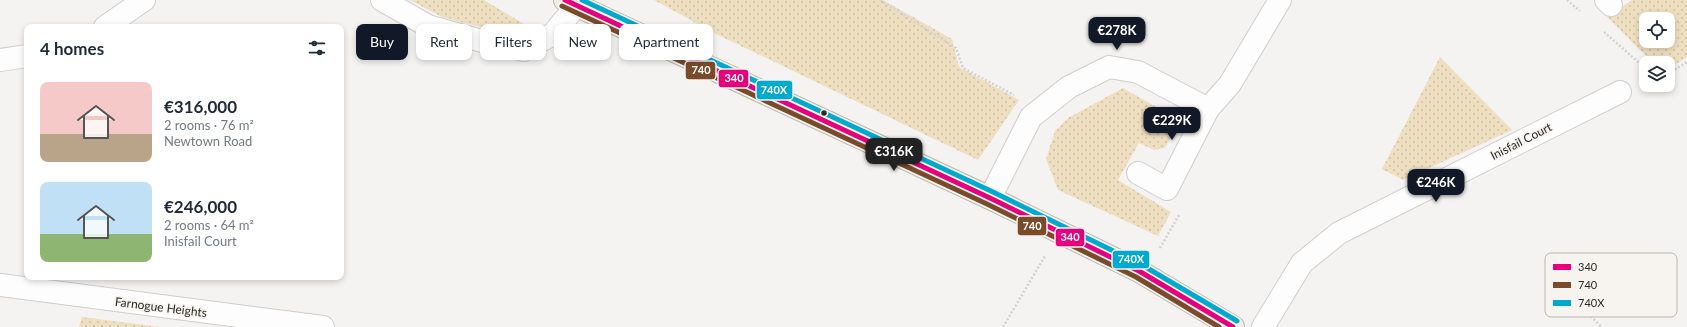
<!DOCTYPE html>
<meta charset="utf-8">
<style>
:root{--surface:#fff;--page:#f6f6f7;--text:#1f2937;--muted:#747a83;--accent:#111827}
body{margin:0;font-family:Lato,sans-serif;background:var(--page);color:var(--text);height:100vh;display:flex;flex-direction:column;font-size:15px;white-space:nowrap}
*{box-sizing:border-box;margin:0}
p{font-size:13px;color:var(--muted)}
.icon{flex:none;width:22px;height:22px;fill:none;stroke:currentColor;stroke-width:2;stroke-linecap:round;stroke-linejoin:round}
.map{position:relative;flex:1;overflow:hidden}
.sheet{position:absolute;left:24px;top:24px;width:320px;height:256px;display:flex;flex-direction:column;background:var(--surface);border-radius:8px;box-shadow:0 2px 6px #0003}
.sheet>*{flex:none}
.hud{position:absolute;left:356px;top:24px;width:380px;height:36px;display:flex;gap:8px}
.fabs{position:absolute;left:1639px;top:12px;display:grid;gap:8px}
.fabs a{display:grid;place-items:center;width:36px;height:36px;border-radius:8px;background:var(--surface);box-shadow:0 2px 6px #0003;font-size:20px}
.price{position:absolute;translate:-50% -34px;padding:0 9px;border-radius:8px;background:var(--accent);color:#fff;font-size:13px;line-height:26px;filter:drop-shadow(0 1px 2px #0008)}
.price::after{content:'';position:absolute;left:50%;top:24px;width:12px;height:9px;margin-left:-6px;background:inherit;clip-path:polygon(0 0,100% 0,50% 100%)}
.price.selected{background:#222;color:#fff}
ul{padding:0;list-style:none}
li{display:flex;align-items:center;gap:12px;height:100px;padding:0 16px}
li span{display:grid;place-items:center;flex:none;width:112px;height:80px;border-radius:8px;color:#555}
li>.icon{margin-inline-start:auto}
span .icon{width:48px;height:48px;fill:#fffc;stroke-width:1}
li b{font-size:17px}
h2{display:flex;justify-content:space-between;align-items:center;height:48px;padding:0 16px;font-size:17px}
.chip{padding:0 14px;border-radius:8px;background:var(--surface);box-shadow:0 2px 6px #0003;font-size:14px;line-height:36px}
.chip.selected{background:var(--accent);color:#fff}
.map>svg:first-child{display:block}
.grass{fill:url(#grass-dots);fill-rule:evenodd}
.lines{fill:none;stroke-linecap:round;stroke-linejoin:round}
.minor-casing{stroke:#cfcecc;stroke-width:24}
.major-casing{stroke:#bab4aa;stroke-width:24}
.path{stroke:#d2d2d2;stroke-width:2.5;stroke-dasharray:2 2;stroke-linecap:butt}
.minor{stroke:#fefdfd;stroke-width:22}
.major{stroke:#f0ede8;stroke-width:22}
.bus-1-casing{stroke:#f7f4ef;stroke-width:8}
.bus-2-casing{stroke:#f7f4ef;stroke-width:8}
.bus-3-casing{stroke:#f7f4ef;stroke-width:8}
.bus-1{stroke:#e5007d;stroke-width:5}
.bus-2{stroke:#7a4b2a;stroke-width:5}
.bus-3{stroke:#00a9ce;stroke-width:5}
.bus-dot{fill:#2b2a28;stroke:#f7f4ef;stroke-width:1.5}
.labels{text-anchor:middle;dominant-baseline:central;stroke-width:3;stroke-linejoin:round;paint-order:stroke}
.street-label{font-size:12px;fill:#2b2a28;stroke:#f7f4ef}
.key{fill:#f7f4ef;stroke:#bab7b3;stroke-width:1}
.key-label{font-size:11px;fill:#2b2a28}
.line-badge{stroke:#f7f4ef;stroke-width:1.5}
.badge-label{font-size:11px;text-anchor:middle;font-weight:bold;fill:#fff}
</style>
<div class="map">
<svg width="1687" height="327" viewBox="0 0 1687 327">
<defs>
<pattern id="grass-dots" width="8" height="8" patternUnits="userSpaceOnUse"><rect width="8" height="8" fill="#efdfc1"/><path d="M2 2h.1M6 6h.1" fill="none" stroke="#cdc0a6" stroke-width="1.8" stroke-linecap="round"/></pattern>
</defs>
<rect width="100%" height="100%" fill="#f5f3f1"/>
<g class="grass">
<path d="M410,0H484L524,24L519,32L492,30L442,17Z"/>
<path d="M654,0H883L952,39L959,67L1019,100L978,160L716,34Z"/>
<path d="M1632,0H1687V57L1668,69V63H1653L1607,17ZM1646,19H1668V41H1646Z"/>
<path d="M1440,57L1512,130L1403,180L1382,169Z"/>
<path d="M1123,88L1172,116L1177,125L1165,148L1154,150L1139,143L1118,180L1171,212L1158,236L1058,190L1046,159L1055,131L1068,118Z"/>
<path d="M82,317L160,327H79Z"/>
</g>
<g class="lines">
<g class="minor-casing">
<g id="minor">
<path d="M382,0L428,26L482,41L524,50L553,34L576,6"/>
<path d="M1606,0L1611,5"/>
<path d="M105,27L144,0"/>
<path d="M0,60L27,56"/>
<path d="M1138,173L1167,189L1208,109"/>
<path d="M990,198L1031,117L1069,87L1109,67L1138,72L1208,109L1230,84L1280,0"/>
<path d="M0,285L323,327"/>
<path d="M1263,327L1302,263L1339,233L1620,92"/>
</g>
</g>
<g class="major-casing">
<path id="major" d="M565,0L990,198L1139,271L1233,327"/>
</g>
<g class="path">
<path d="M880,0L956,48L963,68L1014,95"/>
<path d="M1567,0L1580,11"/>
<path d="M1604,32L1646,69"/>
<path d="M1668,74L1687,62"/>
<path d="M1160,248L1179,215"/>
<path d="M1591,316L1601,327"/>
<path d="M1003,327L1045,256"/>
</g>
<use href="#minor" class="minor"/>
<use href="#major" class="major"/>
<g class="bus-1-casing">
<path id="bus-1" d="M565,0L990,198L1139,271L1233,327"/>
</g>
<g class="bus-2-casing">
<path id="bus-2" d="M562,6L987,204L1136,277L1219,327"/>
</g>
<g class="bus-3-casing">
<path id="bus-3" d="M582,0L993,192L1142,265L1237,321"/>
</g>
<use href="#bus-1" class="bus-1"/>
<use href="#bus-2" class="bus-2"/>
<use href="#bus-3" class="bus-3"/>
</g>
<circle class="bus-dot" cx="824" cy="113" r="3.5"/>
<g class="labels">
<g class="street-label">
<text transform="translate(1521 141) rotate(-27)">Inisfail Court</text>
<text transform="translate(161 307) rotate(7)">Farnogue Heights</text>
</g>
</g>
<rect x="1545" y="253" width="132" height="64" rx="6" class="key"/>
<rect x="1553" y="264" width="18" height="6" fill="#e5007d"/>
<rect x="1553" y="282" width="18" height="6" fill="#7a4b2a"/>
<rect x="1553" y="300" width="18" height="6" fill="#00a9ce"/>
<g class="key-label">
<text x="1578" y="271">340</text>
<text x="1578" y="289">740</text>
<text x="1578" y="307">740X</text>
</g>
<g class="line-badge">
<rect x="685" y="61" width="31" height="19" rx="4" fill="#7a4b2a"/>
<rect x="718" y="69" width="31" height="19" rx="4" fill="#e5007d"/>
<rect x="756" y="80" width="37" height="20" rx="4" fill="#00a9ce"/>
<rect x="1017" y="216" width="30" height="20" rx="4" fill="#7a4b2a"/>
<rect x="1055" y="228" width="30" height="19" rx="4" fill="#e5007d"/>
<rect x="1112" y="250" width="38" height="19" rx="4" fill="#00a9ce"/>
</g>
<g class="badge-label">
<text x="701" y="74">740</text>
<text x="734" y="82">340</text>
<text x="774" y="94">740X</text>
<text x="1032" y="230">740</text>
<text x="1070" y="241">340</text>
<text x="1131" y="263">740X</text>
</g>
</svg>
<div class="fabs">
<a><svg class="icon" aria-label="locate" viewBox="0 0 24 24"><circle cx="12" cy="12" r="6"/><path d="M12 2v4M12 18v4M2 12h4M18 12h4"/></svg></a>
<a><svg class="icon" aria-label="layers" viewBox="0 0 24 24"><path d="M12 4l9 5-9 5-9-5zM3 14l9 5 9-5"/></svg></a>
</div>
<b class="price" style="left:1117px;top:51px">€278K</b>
<b class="price" style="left:1172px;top:141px">€229K</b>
<b class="price selected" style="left:894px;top:172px">€316K</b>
<b class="price" style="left:1436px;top:203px">€246K</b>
<div class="hud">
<a class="chip selected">Buy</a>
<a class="chip">Rent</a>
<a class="chip">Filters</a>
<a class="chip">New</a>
<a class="chip">Apartment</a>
</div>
<section class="sheet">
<h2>4 homes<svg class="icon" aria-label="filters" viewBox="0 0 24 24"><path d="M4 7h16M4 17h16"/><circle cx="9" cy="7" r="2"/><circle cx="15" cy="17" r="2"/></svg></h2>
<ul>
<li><span style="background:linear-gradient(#f6c9c9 65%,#b9a48a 0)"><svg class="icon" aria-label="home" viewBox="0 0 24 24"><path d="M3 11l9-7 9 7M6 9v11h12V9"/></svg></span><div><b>€316,000</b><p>2 rooms · 76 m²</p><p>Newtown Road</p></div></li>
<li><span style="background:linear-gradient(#bfe0f5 65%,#8fb573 0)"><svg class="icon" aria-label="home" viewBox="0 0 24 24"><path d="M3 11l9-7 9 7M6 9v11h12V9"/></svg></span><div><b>€246,000</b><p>2 rooms · 64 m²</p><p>Inisfail Court</p></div></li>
</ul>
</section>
</div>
